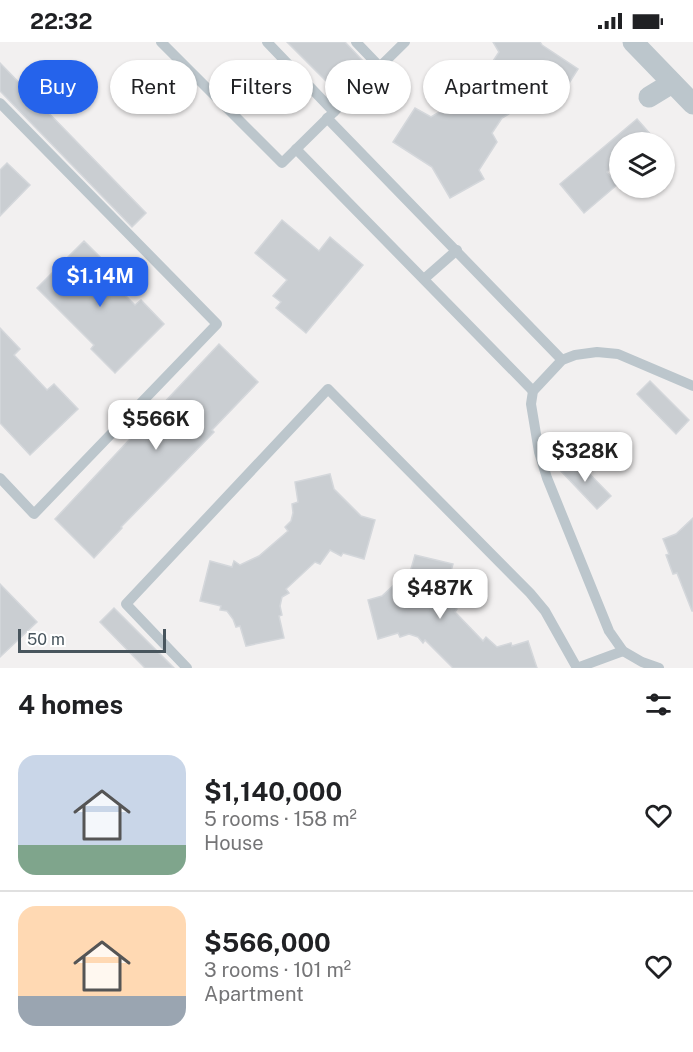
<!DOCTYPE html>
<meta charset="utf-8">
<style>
:root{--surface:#fff;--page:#f6f6f6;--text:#202124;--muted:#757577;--line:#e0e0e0;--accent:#2563eb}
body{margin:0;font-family:"Public Sans",sans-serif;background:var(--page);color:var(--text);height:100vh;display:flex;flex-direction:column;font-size:22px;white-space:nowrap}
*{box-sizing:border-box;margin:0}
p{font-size:20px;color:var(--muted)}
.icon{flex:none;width:33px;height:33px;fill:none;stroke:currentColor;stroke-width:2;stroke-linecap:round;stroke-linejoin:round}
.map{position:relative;height:626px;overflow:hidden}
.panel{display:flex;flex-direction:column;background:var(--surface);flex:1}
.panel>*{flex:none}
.hud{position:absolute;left:18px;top:18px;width:657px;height:54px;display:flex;gap:12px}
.controls{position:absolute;left:609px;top:90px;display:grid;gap:12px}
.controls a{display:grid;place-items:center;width:66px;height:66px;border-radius:50%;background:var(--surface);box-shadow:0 2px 4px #0004;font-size:30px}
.scale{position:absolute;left:18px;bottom:15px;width:148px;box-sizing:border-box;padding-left:6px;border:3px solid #48555d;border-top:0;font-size:16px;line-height:21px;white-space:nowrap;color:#48555d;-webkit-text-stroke:4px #fff;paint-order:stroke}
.price{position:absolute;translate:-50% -51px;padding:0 14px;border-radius:12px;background:#fff;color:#222;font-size:20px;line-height:39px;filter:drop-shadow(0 2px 3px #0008)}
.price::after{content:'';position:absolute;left:50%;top:36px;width:18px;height:14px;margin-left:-9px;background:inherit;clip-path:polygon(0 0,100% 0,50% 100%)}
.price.current{background:var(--accent);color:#fff}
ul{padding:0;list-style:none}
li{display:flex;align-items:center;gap:18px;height:150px;padding:0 18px}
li+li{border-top:2px solid var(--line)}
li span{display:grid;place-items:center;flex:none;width:168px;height:120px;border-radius:18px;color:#555}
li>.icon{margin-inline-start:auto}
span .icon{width:72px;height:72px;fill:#fffc;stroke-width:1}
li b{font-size:26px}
h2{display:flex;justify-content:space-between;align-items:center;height:72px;padding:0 18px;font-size:26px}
.chip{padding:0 21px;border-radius:27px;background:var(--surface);box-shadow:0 2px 4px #0004;font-size:21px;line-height:54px}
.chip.current{background:var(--accent);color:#fff}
.status{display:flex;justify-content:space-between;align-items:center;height:42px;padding:0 30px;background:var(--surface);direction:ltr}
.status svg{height:16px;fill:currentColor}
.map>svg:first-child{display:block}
.building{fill:#caced2;stroke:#d4d7db;stroke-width:1.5}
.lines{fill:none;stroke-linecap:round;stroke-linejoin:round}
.lane{stroke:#bcc6cc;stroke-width:10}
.street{stroke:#bcc6cc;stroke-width:21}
</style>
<div class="status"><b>22:32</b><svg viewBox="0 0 49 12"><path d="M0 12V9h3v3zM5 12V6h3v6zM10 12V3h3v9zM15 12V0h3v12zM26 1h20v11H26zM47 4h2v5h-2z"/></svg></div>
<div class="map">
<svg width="693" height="626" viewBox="0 0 693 626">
<rect width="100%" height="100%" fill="#f2f0f0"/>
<g class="building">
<path d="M287,0H345L363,19L334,47Z"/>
<path d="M493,0H540L542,3L578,27L561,54L548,61L538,55L502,76L492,91L497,100L479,128L484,137L450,156L432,125L393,100L415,66L431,75L472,51L499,10Z"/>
<path d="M0,21L146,171L132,185L0,49Z"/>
<path d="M637,77L651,93L642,100H620V119L607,130L618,142L584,171L560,142Z"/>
<path d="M7,121L30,143L0,174V128Z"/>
<path d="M282,178L319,209L330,195L363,223L306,291L276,266L281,260L273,254L287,238L255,211Z"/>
<path d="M84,199L108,223L101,229L135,263L141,258L164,282L115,331L91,307L94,303L37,246Z"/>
<path d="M0,286L20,307L14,313L47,348L54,342L78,367L30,413L0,381Z"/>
<path d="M219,302L258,340L212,388L214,390L121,485L122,486L94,516L55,477Z"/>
<path d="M650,339L689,378L676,392L637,352Z"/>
<path d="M572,414L611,454L597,467L559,427Z"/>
<path d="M330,432L334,447L361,474L375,478L364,517L343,511L341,514L330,508L320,522L315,520L286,547L289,551L282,555L280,564L282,573L279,574L284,596L246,604L240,584L236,585L233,577L227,569L220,568L221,564L200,559L210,519L232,525L234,519L240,523L259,514L288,489L285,485L291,479L293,471L292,462L298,460L295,440Z"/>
<path d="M693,476V569H692L677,531L673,532L666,513L669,512L663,497L676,492Z"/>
<path d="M415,513L453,522L447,543L451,544L449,550L453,563L457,567L455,570L483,599L486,595L497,605L511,601L512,604L528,599L537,626H453L425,598L423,601L418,595L409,592L400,595L398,591L378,597L368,558L382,554L411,527Z"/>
<path d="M0,542L37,580L0,615Z"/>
<path d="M114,566L174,626H145L100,580Z"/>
</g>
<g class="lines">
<g class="lane">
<path d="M161,0L282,121L405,0"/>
<path d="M267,0L334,70"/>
<path d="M356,0L379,24"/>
<path d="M0,61L217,282L34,472L0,436"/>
<path d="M327,76L562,318"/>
<path d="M296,107L533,349"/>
<path d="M424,237L457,208"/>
<path d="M187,626L126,562L328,347L530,551L545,569L577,626"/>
<path d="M577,626L623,609"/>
<path d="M659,626L642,620L623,609L609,589L547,436L539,410L531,362L533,349L562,318L575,313L597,310L618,312L693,344"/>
</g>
<g class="street">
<path d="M633,0L693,62"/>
<path d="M649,55L672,41"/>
</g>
</g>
</svg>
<div class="controls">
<a><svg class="icon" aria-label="layers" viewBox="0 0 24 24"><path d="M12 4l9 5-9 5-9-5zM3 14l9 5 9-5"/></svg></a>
</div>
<div class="scale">50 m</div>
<b class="price current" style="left:100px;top:266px">$1.14M</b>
<b class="price" style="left:156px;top:409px">$566K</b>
<b class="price" style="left:585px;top:441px">$328K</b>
<b class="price" style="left:440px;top:578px">$487K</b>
<div class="hud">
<a class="chip current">Buy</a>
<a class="chip">Rent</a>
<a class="chip">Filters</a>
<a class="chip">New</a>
<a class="chip">Apartment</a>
</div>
</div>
<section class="panel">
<h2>4 homes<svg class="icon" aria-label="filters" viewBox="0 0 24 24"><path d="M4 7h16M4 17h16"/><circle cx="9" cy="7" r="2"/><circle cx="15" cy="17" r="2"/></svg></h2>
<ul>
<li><span style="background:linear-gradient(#c9d6e8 75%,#7fa58c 0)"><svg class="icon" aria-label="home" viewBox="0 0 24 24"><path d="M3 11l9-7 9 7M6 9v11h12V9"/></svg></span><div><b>$1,140,000</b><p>5 rooms · 158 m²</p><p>House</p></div><svg class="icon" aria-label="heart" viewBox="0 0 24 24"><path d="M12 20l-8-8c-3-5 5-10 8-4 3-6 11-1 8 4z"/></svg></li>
<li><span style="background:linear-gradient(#ffd9b3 75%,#9aa5b1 0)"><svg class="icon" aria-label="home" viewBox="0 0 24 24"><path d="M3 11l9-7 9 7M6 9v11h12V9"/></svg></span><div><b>$566,000</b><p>3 rooms · 101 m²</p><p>Apartment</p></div><svg class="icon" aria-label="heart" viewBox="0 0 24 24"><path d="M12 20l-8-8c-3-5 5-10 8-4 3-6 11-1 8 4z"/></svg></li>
</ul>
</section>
